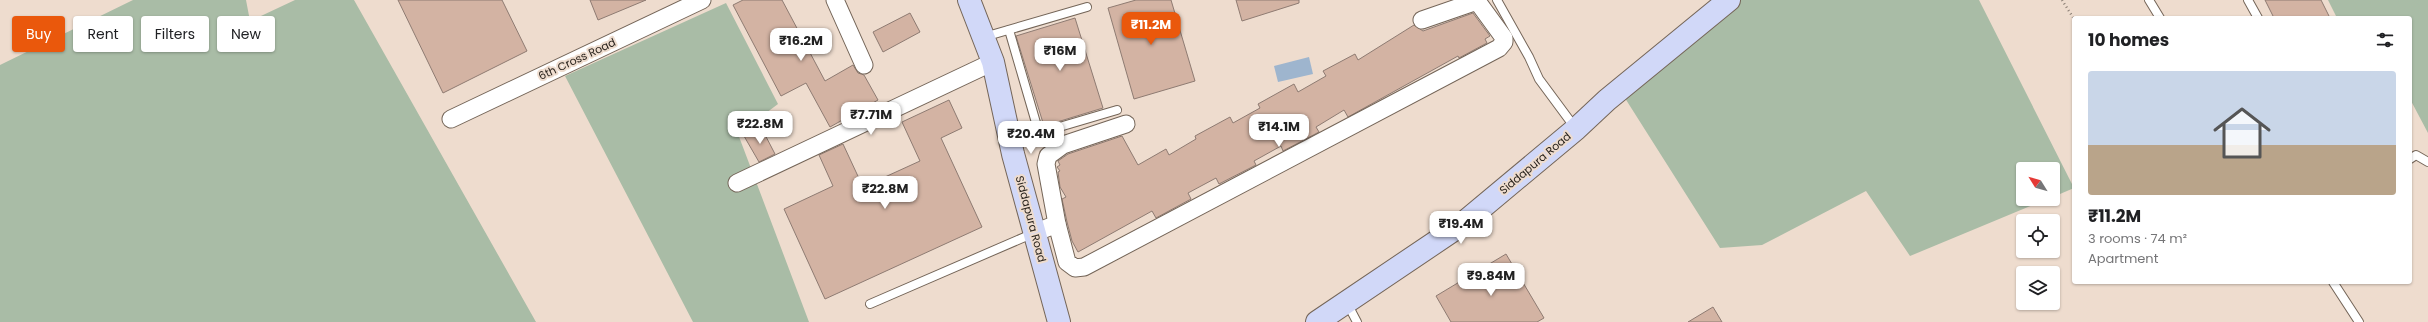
<!DOCTYPE html>
<meta charset="utf-8">
<style>
:root{--surface:#fff;--page:#f6f6f6;--text:#202124;--muted:#757577;--accent:#ea580c}
body{margin:0;font-family:Poppins,sans-serif;background:var(--page);color:var(--text);height:100vh;display:flex;flex-direction:column;font-size:15px;white-space:nowrap}
*{box-sizing:border-box;margin:0}
p{font-size:13px;color:var(--muted)}
.icon{flex:none;width:22px;height:22px;fill:none;stroke:currentColor;stroke-width:2;stroke-linecap:round;stroke-linejoin:round}
.map{position:relative;flex:1;overflow:hidden}
.details{position:absolute;left:2072px;top:16px;width:340px;height:268px;display:flex;flex-direction:column;background:var(--surface);border-radius:4px;box-shadow:0 1px 3px #0004}
.details>*{flex:none}
.top-card{position:absolute;left:12px;top:16px;width:380px;height:36px;display:flex;gap:8px}
.needle{width:26px;rotate:307deg}
.fabs{position:absolute;left:2016px;top:162px;display:grid;gap:8px}
.fabs a{display:grid;place-items:center;width:44px;height:44px;border-radius:4px;background:var(--surface);box-shadow:0 1px 3px #0004;font-size:20px}
.price{position:absolute;translate:-50% -34px;padding:0 9px;border-radius:8px;background:#fff;color:#222;font-size:13px;line-height:26px;filter:drop-shadow(0 1px 2px #0008)}
.price::after{content:'';position:absolute;left:50%;top:24px;width:12px;height:9px;margin-left:-6px;background:inherit;clip-path:polygon(0 0,100% 0,50% 100%)}
.price.selected{background:var(--accent);color:#fff}
ul{padding:0;list-style:none}
li{display:grid;align-content:center;gap:8px;height:212px;padding:0 16px}
li span{display:grid;place-items:center;height:124px;border-radius:4px;color:#555}
li>.icon{margin-inline-start:auto}
span .icon{width:72px;height:72px;fill:#fffc;stroke-width:1}
li b{font-size:17px}
h2{display:flex;justify-content:space-between;align-items:center;height:48px;padding:0 16px;font-size:17px}
.pill{padding:0 14px;border-radius:4px;background:var(--surface);box-shadow:0 1px 3px #0004;font-size:14px;line-height:36px}
.pill.selected{background:var(--accent);color:#fff}
.map>svg:first-child{display:block}
.green{fill:#a9bca6}
.water{fill:#9eb5ce}
.building{fill:#d3b3a3;stroke:#8e7b72}
.lines{fill:none;stroke-linecap:round;stroke-linejoin:round}
.lane-casing{stroke:#746558;stroke-width:10}
.street-casing{stroke:#746558;stroke-width:19}
.secondary-casing{stroke:#746558;stroke-width:24}
.path{stroke:#8a7e74;stroke-width:2.5;stroke-dasharray:1 3;stroke-linecap:butt}
.lane{stroke:#fff;stroke-width:8}
.street{stroke:#fff;stroke-width:17}
.secondary{stroke:#d1d8f8;stroke-width:22}
.labels{text-anchor:middle;dominant-baseline:central;stroke-width:4;stroke-linejoin:round;paint-order:stroke}
.street-label{font-size:11px;fill:#2b251f;stroke:#eedcce}
</style>
<div class="map">
<svg width="2428" height="322" viewBox="0 0 2428 322">
<rect width="100%" height="100%" fill="#eedcce"/>
<g class="green">
<path d="M133,0H246L250,21L295,0H354L536,322H0V65Z"/>
<path d="M1731,0H1979L2074,188L2053,197V169H2023V199H2047L1910,256L1866,191L1762,245L1720,248L1623,95Z"/>
<path d="M2328,0H2428V133L2410,99V18H2337Z"/>
<path d="M726,3L778,104L738,134L809,322H693L565,76Z"/>
</g>
<path class="water" d="M1309,57L1313,74L1278,82L1274,66Z"/>
<g class="building">
<path d="M398,0H502L527,51L443,93Z"/>
<path d="M590,0H646L598,20Z"/>
<path d="M743,0H782L825,81L853,65L858,73L864,75L878,100L830,127L806,83L781,96L733,5Z"/>
<path d="M1136,0H1171L1195,81L1134,99L1108,8Z"/>
<path d="M1236,0H1299V3L1242,21Z"/>
<path d="M2265,0H2321L2330,18H2274Z"/>
<path d="M910,13L920,32L883,52L873,32Z"/>
<path d="M1473,13L1490,36L1485,39L1487,43L1459,58L1458,56L1348,117L1344,110L1316,127L1319,132L1283,151L1281,146L1254,161L1256,165L1219,184L1216,178L1188,193L1191,199L1156,218L1152,211L1078,252L1072,241L1067,222L1062,199L1066,197L1060,187L1058,172L1060,171L1057,167L1060,165L1058,161L1068,154L1122,136L1138,165L1166,149L1169,155L1196,139L1195,136L1230,117L1233,123L1260,108L1258,104L1294,84L1298,92L1326,76L1323,71L1355,54L1358,60L1414,25L1423,31Z"/>
<path d="M1075,18L1103,108L1044,126L1016,36Z"/>
<path d="M949,100L962,128L941,138L982,227L825,299L784,209L833,186L819,155L843,144L863,187L920,161L902,122Z"/>
<path d="M761,127L775,154L759,162L744,136Z"/>
<path d="M1506,254L1544,318L1537,322H1451L1436,296Z"/>
<path d="M1713,307L1722,322H1688Z"/>
</g>
<g class="lines">
<g class="lane-casing">
<g id="lane">
<path d="M1497,0L1529,57L1539,79L1576,129"/>
<path d="M2149,0L2160,18"/>
<path d="M2248,0L2258,18"/>
<path d="M1009,30L1039,133L1117,110"/>
<path d="M984,37L1087,7"/>
<path d="M2410,159L2416,155L2428,162"/>
<path d="M2333,282L2359,322"/>
<path d="M1347,303L1357,322"/>
<path d="M870,304L1034,233"/>
</g>
</g>
<g class="street-casing">
<g id="street">
<path d="M835,0L864,65"/>
<path d="M451,119L702,0"/>
<path d="M737,183L993,62"/>
<path d="M1057,224L1046,164L1048,156L1063,145L1126,124"/>
<path d="M1034,233L1057,224L1067,262L1075,268L1084,267L1499,48L1504,42V38L1477,1L1422,20"/>
</g>
</g>
<g class="secondary-casing">
<g id="secondary">
<path d="M969,0L993,62L1013,154L1059,322"/>
<path d="M1317,322L1461,225L1576,129L1607,100L1729,0"/>
</g>
</g>
<path class="path" d="M2062,0L2074,19"/>
<use href="#lane" class="lane"/>
<use href="#street" class="street"/>
<use href="#secondary" class="secondary"/>
</g>
<g class="labels">
<g class="street-label">
<text transform="translate(577 59) rotate(-25)">6th Cross Road</text>
<text transform="translate(1535 163) rotate(-40)">Siddapura Road</text>
<text transform="translate(1031 219) rotate(75)">Siddapura Road</text>
</g>
</g>
</svg>
<div class="fabs">
<a><svg class="needle" viewBox="-14 -14 28 28"><path d="M0-13l5 13h-10z" fill="#e53935"/><path d="M0 13l5-13h-10z" fill="#757577"/></svg></a>
<a><svg class="icon" aria-label="locate" viewBox="0 0 24 24"><circle cx="12" cy="12" r="6"/><path d="M12 2v4M12 18v4M2 12h4M18 12h4"/></svg></a>
<a><svg class="icon" aria-label="layers" viewBox="0 0 24 24"><path d="M12 4l9 5-9 5-9-5zM3 14l9 5 9-5"/></svg></a>
</div>
<b class="price selected" style="left:1151px;top:46px">₹11.2M</b>
<b class="price" style="left:801px;top:62px">₹16.2M</b>
<b class="price" style="left:1060px;top:72px">₹16M</b>
<b class="price" style="left:871px;top:136px">₹7.71M</b>
<b class="price" style="left:760px;top:145px">₹22.8M</b>
<b class="price" style="left:1279px;top:148px">₹14.1M</b>
<b class="price" style="left:1031px;top:155px">₹20.4M</b>
<b class="price" style="left:885px;top:210px">₹22.8M</b>
<b class="price" style="left:1461px;top:245px">₹19.4M</b>
<b class="price" style="left:1491px;top:297px">₹9.84M</b>
<div class="top-card">
<a class="pill selected">Buy</a>
<a class="pill">Rent</a>
<a class="pill">Filters</a>
<a class="pill">New</a>
</div>
<section class="details">
<h2>10 homes<svg class="icon" aria-label="filters" viewBox="0 0 24 24"><path d="M4 7h16M4 17h16"/><circle cx="9" cy="7" r="2"/><circle cx="15" cy="17" r="2"/></svg></h2>
<ul>
<li><span style="background:linear-gradient(#c9d6e8 60%,#b9a48a 0)"><svg class="icon" aria-label="home" viewBox="0 0 24 24"><path d="M3 11l9-7 9 7M6 9v11h12V9"/></svg></span><div><b>₹11.2M</b><p>3 rooms · 74 m²</p><p>Apartment</p></div></li>
</ul>
</section>
</div>
